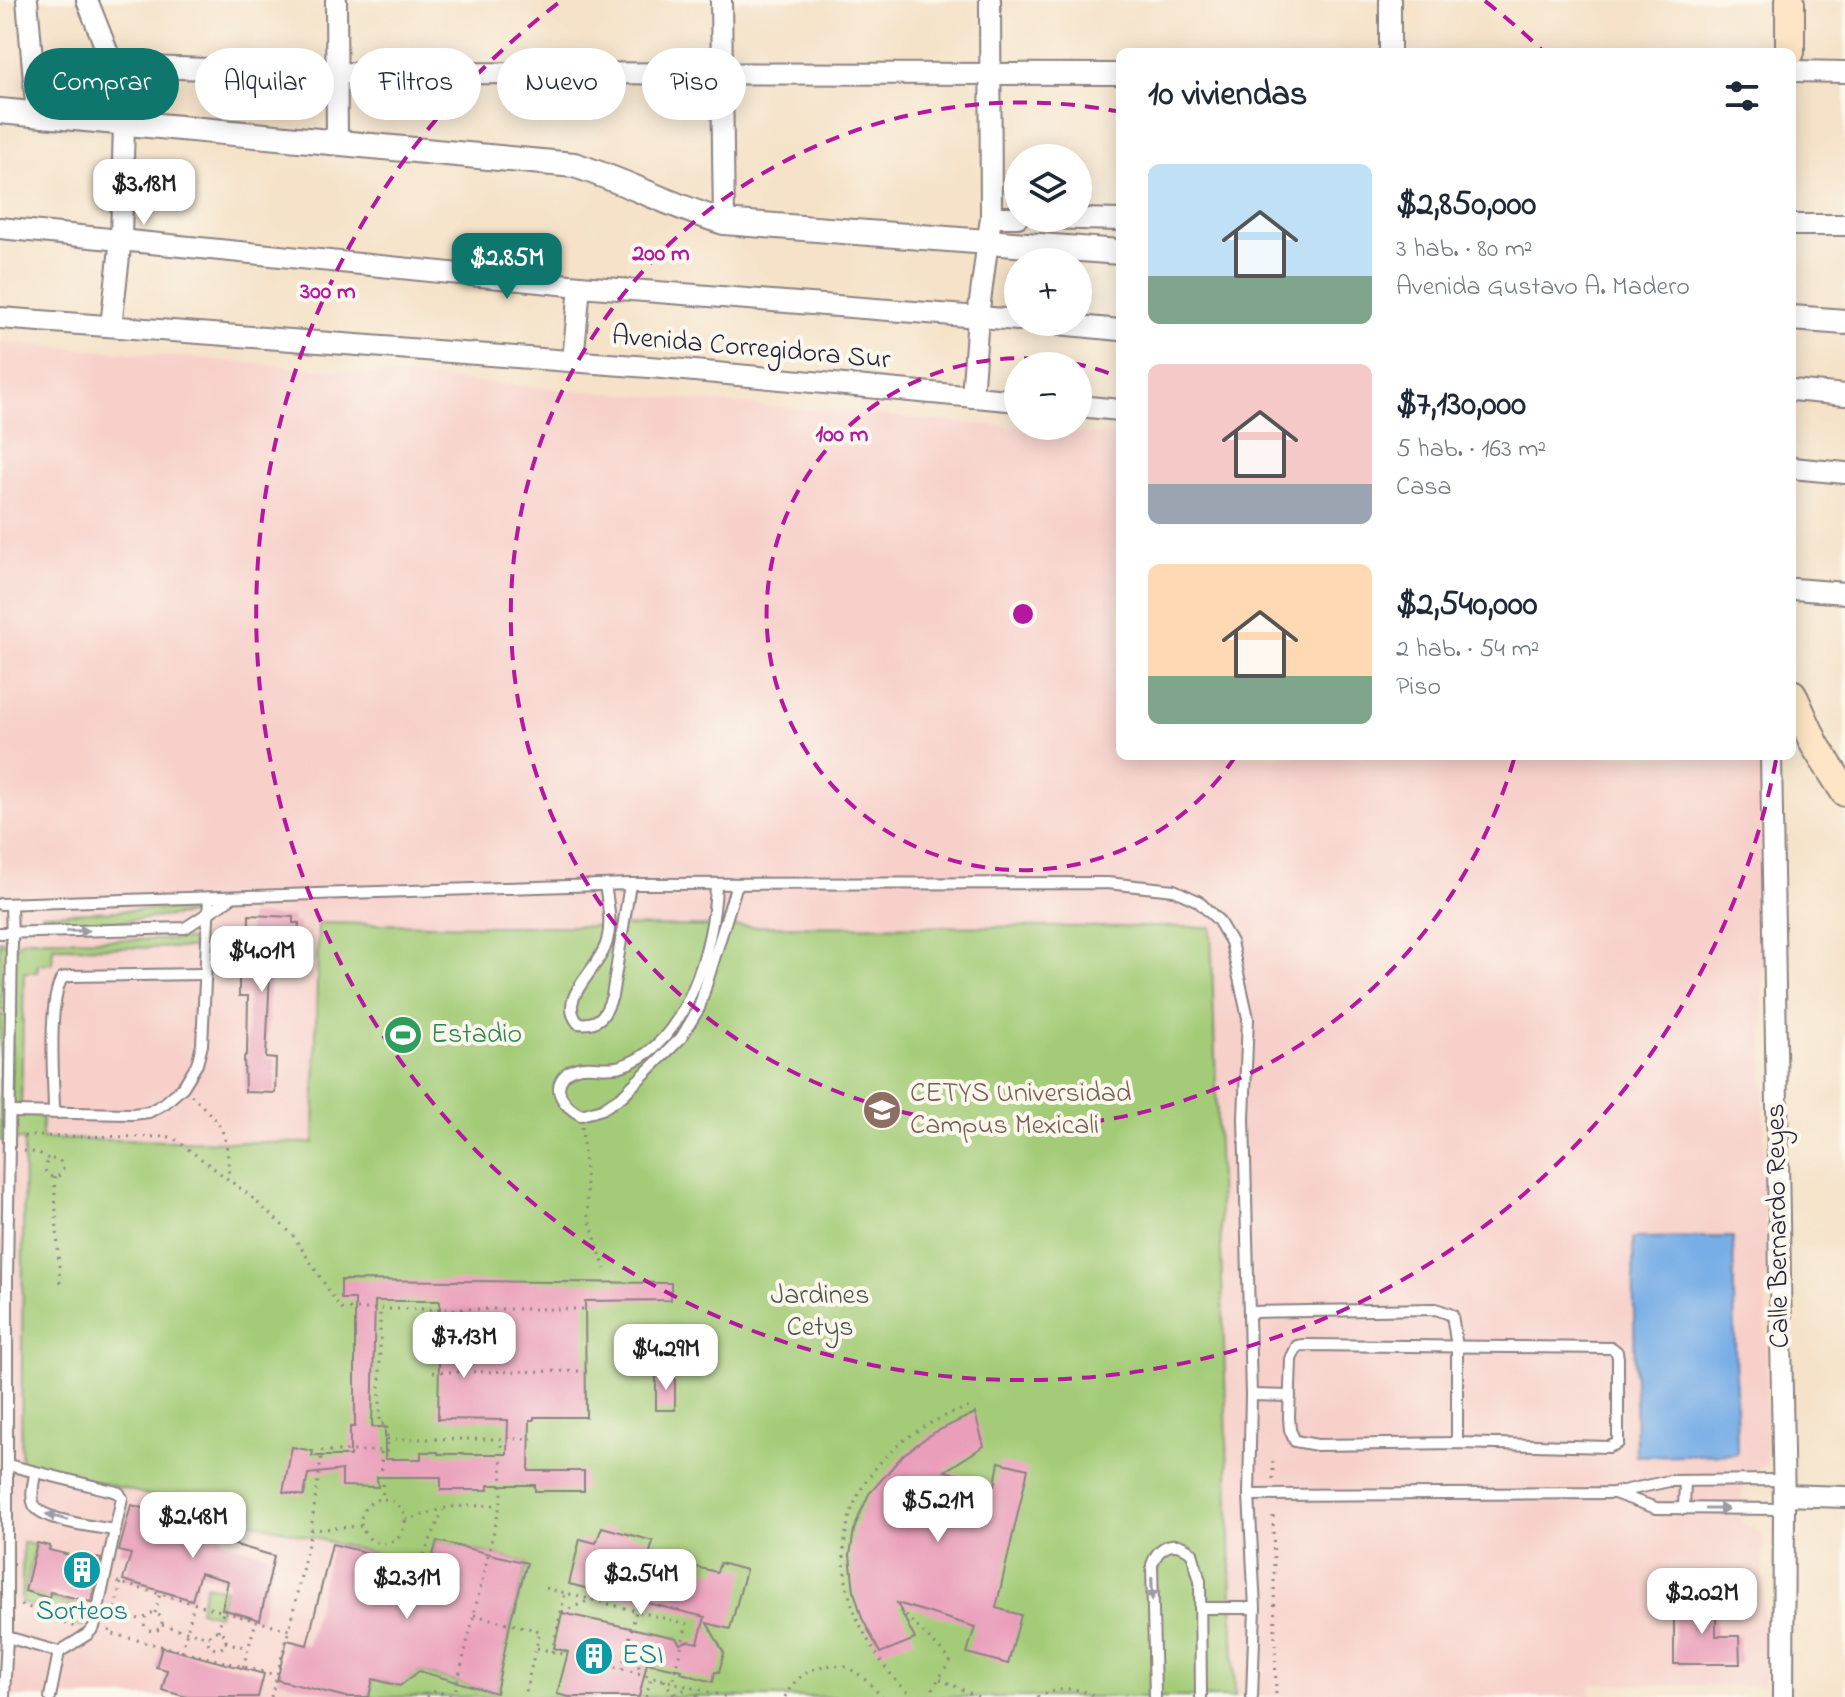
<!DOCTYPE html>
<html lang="es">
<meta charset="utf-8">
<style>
:root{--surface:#fff;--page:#f2f2f3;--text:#1f2937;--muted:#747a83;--accent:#0f766e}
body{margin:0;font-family:"Indie Flower",sans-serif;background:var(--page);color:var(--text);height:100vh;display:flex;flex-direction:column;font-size:30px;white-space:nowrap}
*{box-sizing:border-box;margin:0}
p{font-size:26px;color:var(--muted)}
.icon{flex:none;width:44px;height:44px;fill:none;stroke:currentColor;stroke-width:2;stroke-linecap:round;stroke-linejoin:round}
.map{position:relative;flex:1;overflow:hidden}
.panel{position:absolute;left:1116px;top:48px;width:680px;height:712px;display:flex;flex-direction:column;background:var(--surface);border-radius:12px;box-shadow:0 4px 20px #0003}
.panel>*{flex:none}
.hud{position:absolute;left:24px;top:48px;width:760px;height:72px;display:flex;gap:16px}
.tools{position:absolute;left:1004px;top:144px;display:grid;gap:16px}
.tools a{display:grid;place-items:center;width:88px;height:88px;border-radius:50%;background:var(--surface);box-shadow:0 4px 20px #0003;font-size:40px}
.price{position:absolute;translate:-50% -68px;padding:0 18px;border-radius:16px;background:#fff;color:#222;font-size:26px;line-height:52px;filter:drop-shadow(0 2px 4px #0008)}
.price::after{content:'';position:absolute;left:50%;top:48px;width:24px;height:18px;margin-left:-12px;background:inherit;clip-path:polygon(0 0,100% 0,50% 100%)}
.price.active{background:var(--accent);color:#fff}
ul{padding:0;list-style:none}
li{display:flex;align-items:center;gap:24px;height:200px;padding:0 32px}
li span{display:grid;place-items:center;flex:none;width:224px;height:160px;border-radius:12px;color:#555}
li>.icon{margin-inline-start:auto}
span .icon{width:96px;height:96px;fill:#fffc;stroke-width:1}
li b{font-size:34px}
h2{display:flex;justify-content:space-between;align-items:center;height:96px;padding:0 32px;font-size:34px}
.pill{padding:0 28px;border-radius:36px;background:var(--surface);box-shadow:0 4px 20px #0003;font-size:28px;line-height:72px}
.pill.active{background:var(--accent);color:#fff}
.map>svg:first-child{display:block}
.built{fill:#f7d0ca}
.green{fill:#a4cc78;stroke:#63775a;stroke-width:2}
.water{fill:#78aee6;stroke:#4d6890;stroke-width:2}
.building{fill:#ea9eba;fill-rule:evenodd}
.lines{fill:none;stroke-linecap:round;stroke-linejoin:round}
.service-casing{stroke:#8c8282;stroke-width:14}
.minor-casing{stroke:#8c8282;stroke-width:24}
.tertiary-casing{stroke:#8c8282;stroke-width:28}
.secondary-casing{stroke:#8c8282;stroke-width:32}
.path{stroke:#8c8282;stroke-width:3;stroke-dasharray:2 6;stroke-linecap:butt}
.service{stroke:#fff;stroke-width:10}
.minor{stroke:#fff;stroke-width:20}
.tertiary{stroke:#fff;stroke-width:24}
.secondary{stroke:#fde5c5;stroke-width:28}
.oneway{fill:#9c9ca7}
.ring{fill:none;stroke:#b5179e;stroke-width:4;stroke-dasharray:14 10}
.labels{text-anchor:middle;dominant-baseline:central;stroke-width:8;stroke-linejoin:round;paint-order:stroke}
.street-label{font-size:28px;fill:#22223b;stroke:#fbf7ec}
.leisure-label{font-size:28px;fill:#27864d;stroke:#fbf7ec;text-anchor:start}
.education-label{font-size:28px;fill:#785e54;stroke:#fbf7ec;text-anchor:start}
.park-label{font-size:28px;fill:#49554d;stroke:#fbf7ec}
.culture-label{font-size:28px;fill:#0d838f;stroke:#fbf7ec}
.centre{fill:#b5179e;stroke:#fbf7ec;stroke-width:4}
.ring-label{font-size:24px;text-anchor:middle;font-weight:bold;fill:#b5179e;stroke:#fbf7ec;stroke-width:8;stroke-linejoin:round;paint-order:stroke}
</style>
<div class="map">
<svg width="1845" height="1697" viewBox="0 0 1845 1697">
<rect width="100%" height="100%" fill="#fbf7ec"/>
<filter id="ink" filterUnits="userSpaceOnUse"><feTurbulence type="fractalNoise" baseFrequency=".0125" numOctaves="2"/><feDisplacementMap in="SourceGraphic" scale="16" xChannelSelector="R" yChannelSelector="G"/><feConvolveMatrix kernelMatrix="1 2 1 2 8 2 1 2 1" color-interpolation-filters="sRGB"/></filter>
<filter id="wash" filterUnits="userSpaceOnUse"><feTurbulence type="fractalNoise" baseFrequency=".006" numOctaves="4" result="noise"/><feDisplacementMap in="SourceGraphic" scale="32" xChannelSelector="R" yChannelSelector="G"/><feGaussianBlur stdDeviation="1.8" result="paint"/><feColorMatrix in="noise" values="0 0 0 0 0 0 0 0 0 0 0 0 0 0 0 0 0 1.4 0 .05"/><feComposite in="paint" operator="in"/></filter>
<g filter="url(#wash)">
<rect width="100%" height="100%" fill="#f5e2c8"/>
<path class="built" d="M0,342L1120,436V756H1761L1767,1465L1743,1477L1742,1523L1763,1532L1764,1686L1591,1684V1697H0Z"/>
<g class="green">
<path d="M192,908L191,914L113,922H40L42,914Z"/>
<path d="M318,923L492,926L1211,927L1235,1697H369L373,1679L399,1686L419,1671L496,1693L511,1619L527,1563L437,1541L430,1568L21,1462L24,1140L12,1139L11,1011H0V940L13,949L21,941L26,939L192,940V948L53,947L52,964H38L37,972H24L21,1108L42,1109V1139L314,1143Z"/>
<path d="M0,1015L11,1016L10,1141H0Z"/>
<path d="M23,1542L36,1546L25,1591L64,1602L57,1620L49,1618L40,1608L21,1603Z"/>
<path d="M206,1585L225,1589L218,1615L199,1610Z"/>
<path d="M68,1602L89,1608L84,1625L80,1627L63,1621Z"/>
</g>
<path class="water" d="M1733,1237L1737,1454L1636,1456L1633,1238Z"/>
<g id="blocks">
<g class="building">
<path d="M249,915L293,917V923H299L297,950L271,951L266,1058L276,1059L275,1093L245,1092L244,1057L247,1054L248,996H239V963H248Z"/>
<path d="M341,1280L671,1283V1300L585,1301L586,1417H534V1420H530L529,1471H584V1491H535V1485H488V1490H441V1477H377L378,1487L342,1486V1470L308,1474L304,1496L283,1492L292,1447L313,1451L312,1456H350V1427H355V1299H341ZM375,1301H440L438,1419L508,1420L507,1454H438V1452H421V1459H385V1427H372Z"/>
<rect x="656" y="1375" width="19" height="35"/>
<path d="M975,1413L984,1446L945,1471L995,1485L999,1462L1028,1469L996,1608L1021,1615L1008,1664L967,1653L975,1627L897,1603L915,1639L880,1653L862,1618L854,1591L850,1555L854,1530L860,1514L869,1494L903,1455L931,1434Z"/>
<path d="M131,1505L225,1529L222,1541L274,1556L260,1620L222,1609L228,1581L200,1573L192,1600L123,1580L131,1554L119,1551Z"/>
<path d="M602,1527L653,1541L649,1556L717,1572L720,1563L746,1570L730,1629L707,1623L724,1653L719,1672H715L713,1682L681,1673L682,1670L647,1663L639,1697H569L557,1694L568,1652L554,1648L562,1613L676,1638L680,1644L688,1641L698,1643L705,1617L569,1584L580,1539L596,1543Z"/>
<path d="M437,1541L527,1563L511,1619L496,1693L419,1671L400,1686L373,1679L369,1697H346L277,1680L287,1640L307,1645L332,1544L429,1568Z"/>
<path d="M37,1543L50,1546L49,1550L82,1558V1554L101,1559L91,1602L50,1592L49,1598L25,1591Z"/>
<path d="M1716,1601V1636H1739L1740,1664H1674V1602Z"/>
<path d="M162,1647L264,1674L258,1697H187L162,1690L167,1670L156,1667Z"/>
</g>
</g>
</g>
<g filter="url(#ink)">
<use href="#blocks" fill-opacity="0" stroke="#8c8282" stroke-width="2"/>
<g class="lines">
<g class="service-casing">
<g id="service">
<path d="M605,885C608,904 612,923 607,941C600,970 556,997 578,1023C600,1026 606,1014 612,996L630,884"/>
<path d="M716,885C714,945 687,1046 621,1066C604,1071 581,1061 567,1073C549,1089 565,1107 581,1115L602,1109L622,1096L681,1038L699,1008L737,884"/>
<path d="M0,904L630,884L1107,883L1174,890L1198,901L1218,920L1231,942L1248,1018L1244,1118L1251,1395L1249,1495L1255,1608L1252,1697"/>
<path d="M0,933L185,928L231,898"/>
<path d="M10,1112L133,1114L149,1112L165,1103L183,1087L197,1064L202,1045L209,898"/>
<path d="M54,1113C54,1081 47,1004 62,978L70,976L204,974"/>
<path d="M1249,1312L1436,1309L1452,1315L1457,1347V1443"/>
<path d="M1304,1345L1612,1348L1617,1352L1618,1358V1443L1609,1447L1457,1443L1317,1445L1295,1441L1290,1430L1289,1417L1291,1359L1297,1346Z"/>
<path d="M1251,1395L1290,1396"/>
<path d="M8,1465L113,1491L119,1493L122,1498L94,1627L88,1634L59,1652"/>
<path d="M35,1473C34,1482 30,1496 34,1505C42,1521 97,1527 114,1530"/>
<path d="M1614,1493L1656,1508L1784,1509"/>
<path d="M1249,1495L1614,1493L1669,1481L1783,1480"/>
<path d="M1684,1509L1685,1481"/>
<path d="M1200,1608H1255"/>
<path d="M7,1637L59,1652L50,1697"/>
<path d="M4,1697L7,1637V1277L12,940L11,904"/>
<path d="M1155,1697L1152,1565C1158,1545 1176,1538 1192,1553L1200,1581L1201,1697"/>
</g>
</g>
<g class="minor-casing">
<g id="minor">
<path d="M27,0L37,115L113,66L336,73L1120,74"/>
<path d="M87,0L113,66L124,123L121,239L111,326"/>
<path d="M336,0L337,142"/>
<path d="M721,0L724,222"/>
<path d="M1390,0V52"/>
<path d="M1792,71L1845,72"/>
<path d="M991,217H1018"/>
<path d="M1045,218L1120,220"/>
<path d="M1792,225H1845"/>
<path d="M0,228L580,286L1018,320"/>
<path d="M0,318L662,368L1018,401"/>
<path d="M1037,322L1120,330"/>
<path d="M573,361L580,286"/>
<path d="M1792,390L1845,395"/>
<path d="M972,397L978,317L991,217L990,0"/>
<path d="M1078,406L1120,410"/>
<path d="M1792,468L1845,473"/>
<path d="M1794,589L1845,593"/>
<path d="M1771,756L1784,1509L1783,1697"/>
<path d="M1784,1495L1845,1497"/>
</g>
</g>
<g class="tertiary-casing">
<g id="tertiary">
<path d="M0,111L574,165C625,181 673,207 724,222L1120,252"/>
<path d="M1792,318L1845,322"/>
</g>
</g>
<g class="secondary-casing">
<g id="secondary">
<path d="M1790,52V0"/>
<path d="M1792,694L1815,745L1845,792"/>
</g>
</g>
<g class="path">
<path d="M191,1095C225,1128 227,1130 229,1178"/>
<path d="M582,1127L588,1216L605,1269"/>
<path d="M24,1136L172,1137L249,1195L292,1234L341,1309H589"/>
<path d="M24,1151L39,1153L50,1160"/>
<circle cx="54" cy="1168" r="9"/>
<path d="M54,1177L60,1284"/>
<path d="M433,1372L589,1371"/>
<path d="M387,1439H532"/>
<path d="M381,1452L383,1500"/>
<path d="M1273,1461V1483"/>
<circle cx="383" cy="1521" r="22"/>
<path d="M1273,1516L1276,1697"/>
<path d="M406,1520L449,1507L500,1505"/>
<path d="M311,1530L361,1526"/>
<path d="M424,1555L443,1510"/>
<path d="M117,1582L289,1630L311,1530L322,1451H387V1424H380V1310"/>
<path d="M121,1583L109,1633L276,1675"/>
<path d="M546,1588L687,1624L672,1682"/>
<path d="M21,1605L40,1611L46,1618L76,1627"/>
<path d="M900,1610L951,1660L927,1697"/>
<path d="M114,1612L143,1620"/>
<path d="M562,1612L592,1599"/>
<circle cx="153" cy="1622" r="9"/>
<path d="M155,1613L160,1594"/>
<path d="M474,1615L540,1631L524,1697"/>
<path d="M162,1625L209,1637"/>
<path d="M218,1631L223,1612"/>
<circle cx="217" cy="1640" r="9"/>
<path d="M225,1642L248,1648"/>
<path d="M628,1644L642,1673"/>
<path d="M537,1648L567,1655"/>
<path d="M182,1651L194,1604"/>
<path d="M552,1652L565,1593"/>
<path d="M607,1665L728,1697"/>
<path d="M243,1667L256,1621"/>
<path d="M622,1669L636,1611"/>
<path d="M940,1679L978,1697"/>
<path d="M664,1680L675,1697"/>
<path d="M271,1697L289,1630"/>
<path d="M427,1697L435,1691L452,1696"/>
<path d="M454,1697L502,1497L501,1439"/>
<path d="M646,1697L651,1677"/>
<path d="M668,1697L690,1687"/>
<path d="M697,1697L699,1689"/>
<path d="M785,1697C795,1676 816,1662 842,1666C857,1669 872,1686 882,1697"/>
<path d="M914,1697C894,1681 881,1663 868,1640C809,1537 864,1438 973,1406"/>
<path d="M1037,1697C1059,1688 1076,1685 1097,1697"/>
</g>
<use href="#service" class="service"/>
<use href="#minor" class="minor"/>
<use href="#tertiary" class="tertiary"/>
<use href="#secondary" class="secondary"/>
</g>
<defs><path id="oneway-solid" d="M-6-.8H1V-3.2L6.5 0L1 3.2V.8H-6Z" transform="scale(2)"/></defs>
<g class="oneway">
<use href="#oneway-solid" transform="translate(78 931) rotate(-1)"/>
<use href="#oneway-solid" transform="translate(1717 1509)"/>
<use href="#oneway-solid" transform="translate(57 1517) rotate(-164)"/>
<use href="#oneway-solid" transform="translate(1152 1589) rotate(89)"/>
</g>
</g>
<g class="ring">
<path d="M1235 757A256 256 0 1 1 1119 377"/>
<path d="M1514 759A512 512 0 1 1 1116 111"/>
<path d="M1776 760A767 767 0 1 1 561 1M1485 1A767 767 0 0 1 1541 49"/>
</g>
<defs>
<g id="stadium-disc" transform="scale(2)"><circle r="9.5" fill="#2e9e5b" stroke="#fbf7ec"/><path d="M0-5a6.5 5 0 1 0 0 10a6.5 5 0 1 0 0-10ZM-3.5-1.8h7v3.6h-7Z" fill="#fff"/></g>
<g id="university-disc" transform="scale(2)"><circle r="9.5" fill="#8d6e63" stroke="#fbf7ec"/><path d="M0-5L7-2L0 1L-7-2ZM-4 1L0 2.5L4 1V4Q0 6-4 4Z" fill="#fff"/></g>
<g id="building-disc" transform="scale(2)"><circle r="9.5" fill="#0f9aa8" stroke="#fbf7ec"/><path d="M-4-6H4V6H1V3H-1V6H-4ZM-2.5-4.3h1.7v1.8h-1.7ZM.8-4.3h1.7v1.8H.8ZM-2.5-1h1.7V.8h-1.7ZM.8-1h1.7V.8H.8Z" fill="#fff"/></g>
</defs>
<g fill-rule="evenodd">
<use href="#stadium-disc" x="403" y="1035"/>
<use href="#university-disc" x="882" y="1110"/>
<use href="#building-disc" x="82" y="1570"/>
<use href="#building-disc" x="594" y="1656"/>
</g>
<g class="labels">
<g class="street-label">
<text transform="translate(751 349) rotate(5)">Avenida Corregidora Sur</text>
<text transform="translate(1779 1226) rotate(-91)">Calle Bernardo Reyes</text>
</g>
<g class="leisure-label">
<text x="431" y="1035">Estadio</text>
</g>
<g class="education-label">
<text x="910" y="1094">CETYS Universidad<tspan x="910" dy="32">Campus Mexicali</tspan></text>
</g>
<g class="park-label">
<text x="820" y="1296">Jardines<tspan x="820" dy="32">Cetys</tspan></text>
</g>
<g class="culture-label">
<text x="82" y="1612">Sorteos</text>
<text x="622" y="1656" text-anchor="start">ESI</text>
</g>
</g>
<circle cx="1023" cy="614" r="12" class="centre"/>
<g class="ring-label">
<text x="661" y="260">200 m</text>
<text x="328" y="298">300 m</text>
<text x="842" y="441">100 m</text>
</g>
</svg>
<div class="tools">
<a><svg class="icon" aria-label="layers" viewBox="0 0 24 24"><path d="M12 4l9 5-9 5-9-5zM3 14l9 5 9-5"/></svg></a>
<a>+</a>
<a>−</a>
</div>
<b class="price" style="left:144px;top:227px">$3.18M</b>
<b class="price active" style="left:507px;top:301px">$2.85M</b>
<b class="price" style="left:262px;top:994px">$4.01M</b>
<b class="price" style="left:464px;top:1380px">$7.13M</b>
<b class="price" style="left:666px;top:1392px">$4.29M</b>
<b class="price" style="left:938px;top:1544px">$5.21M</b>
<b class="price" style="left:193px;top:1560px">$2.48M</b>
<b class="price" style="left:641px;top:1617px">$2.54M</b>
<b class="price" style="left:407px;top:1621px">$2.31M</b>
<b class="price" style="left:1702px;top:1636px">$2.02M</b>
<div class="hud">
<a class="pill active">Comprar</a>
<a class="pill">Alquilar</a>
<a class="pill">Filtros</a>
<a class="pill">Nuevo</a>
<a class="pill">Piso</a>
</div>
<section class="panel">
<h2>10 viviendas<svg class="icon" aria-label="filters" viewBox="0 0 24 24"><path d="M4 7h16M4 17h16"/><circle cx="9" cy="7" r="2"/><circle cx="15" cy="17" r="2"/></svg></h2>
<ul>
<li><span style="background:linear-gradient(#bfe0f5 70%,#7fa58c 0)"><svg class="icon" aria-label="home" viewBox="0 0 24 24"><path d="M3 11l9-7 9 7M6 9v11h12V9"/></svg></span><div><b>$2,850,000</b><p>3 hab. · 80 m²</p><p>Avenida Gustavo A. Madero</p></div></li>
<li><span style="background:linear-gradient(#f6c9c9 75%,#9aa5b1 0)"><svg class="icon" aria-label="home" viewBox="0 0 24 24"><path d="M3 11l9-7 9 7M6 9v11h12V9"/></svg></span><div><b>$7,130,000</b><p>5 hab. · 163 m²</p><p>Casa</p></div></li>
<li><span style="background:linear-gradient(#ffd9b3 70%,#7fa58c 0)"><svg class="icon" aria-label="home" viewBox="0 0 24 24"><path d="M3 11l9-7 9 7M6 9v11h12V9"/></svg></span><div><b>$2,540,000</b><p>2 hab. · 54 m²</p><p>Piso</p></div></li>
</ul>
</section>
</div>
